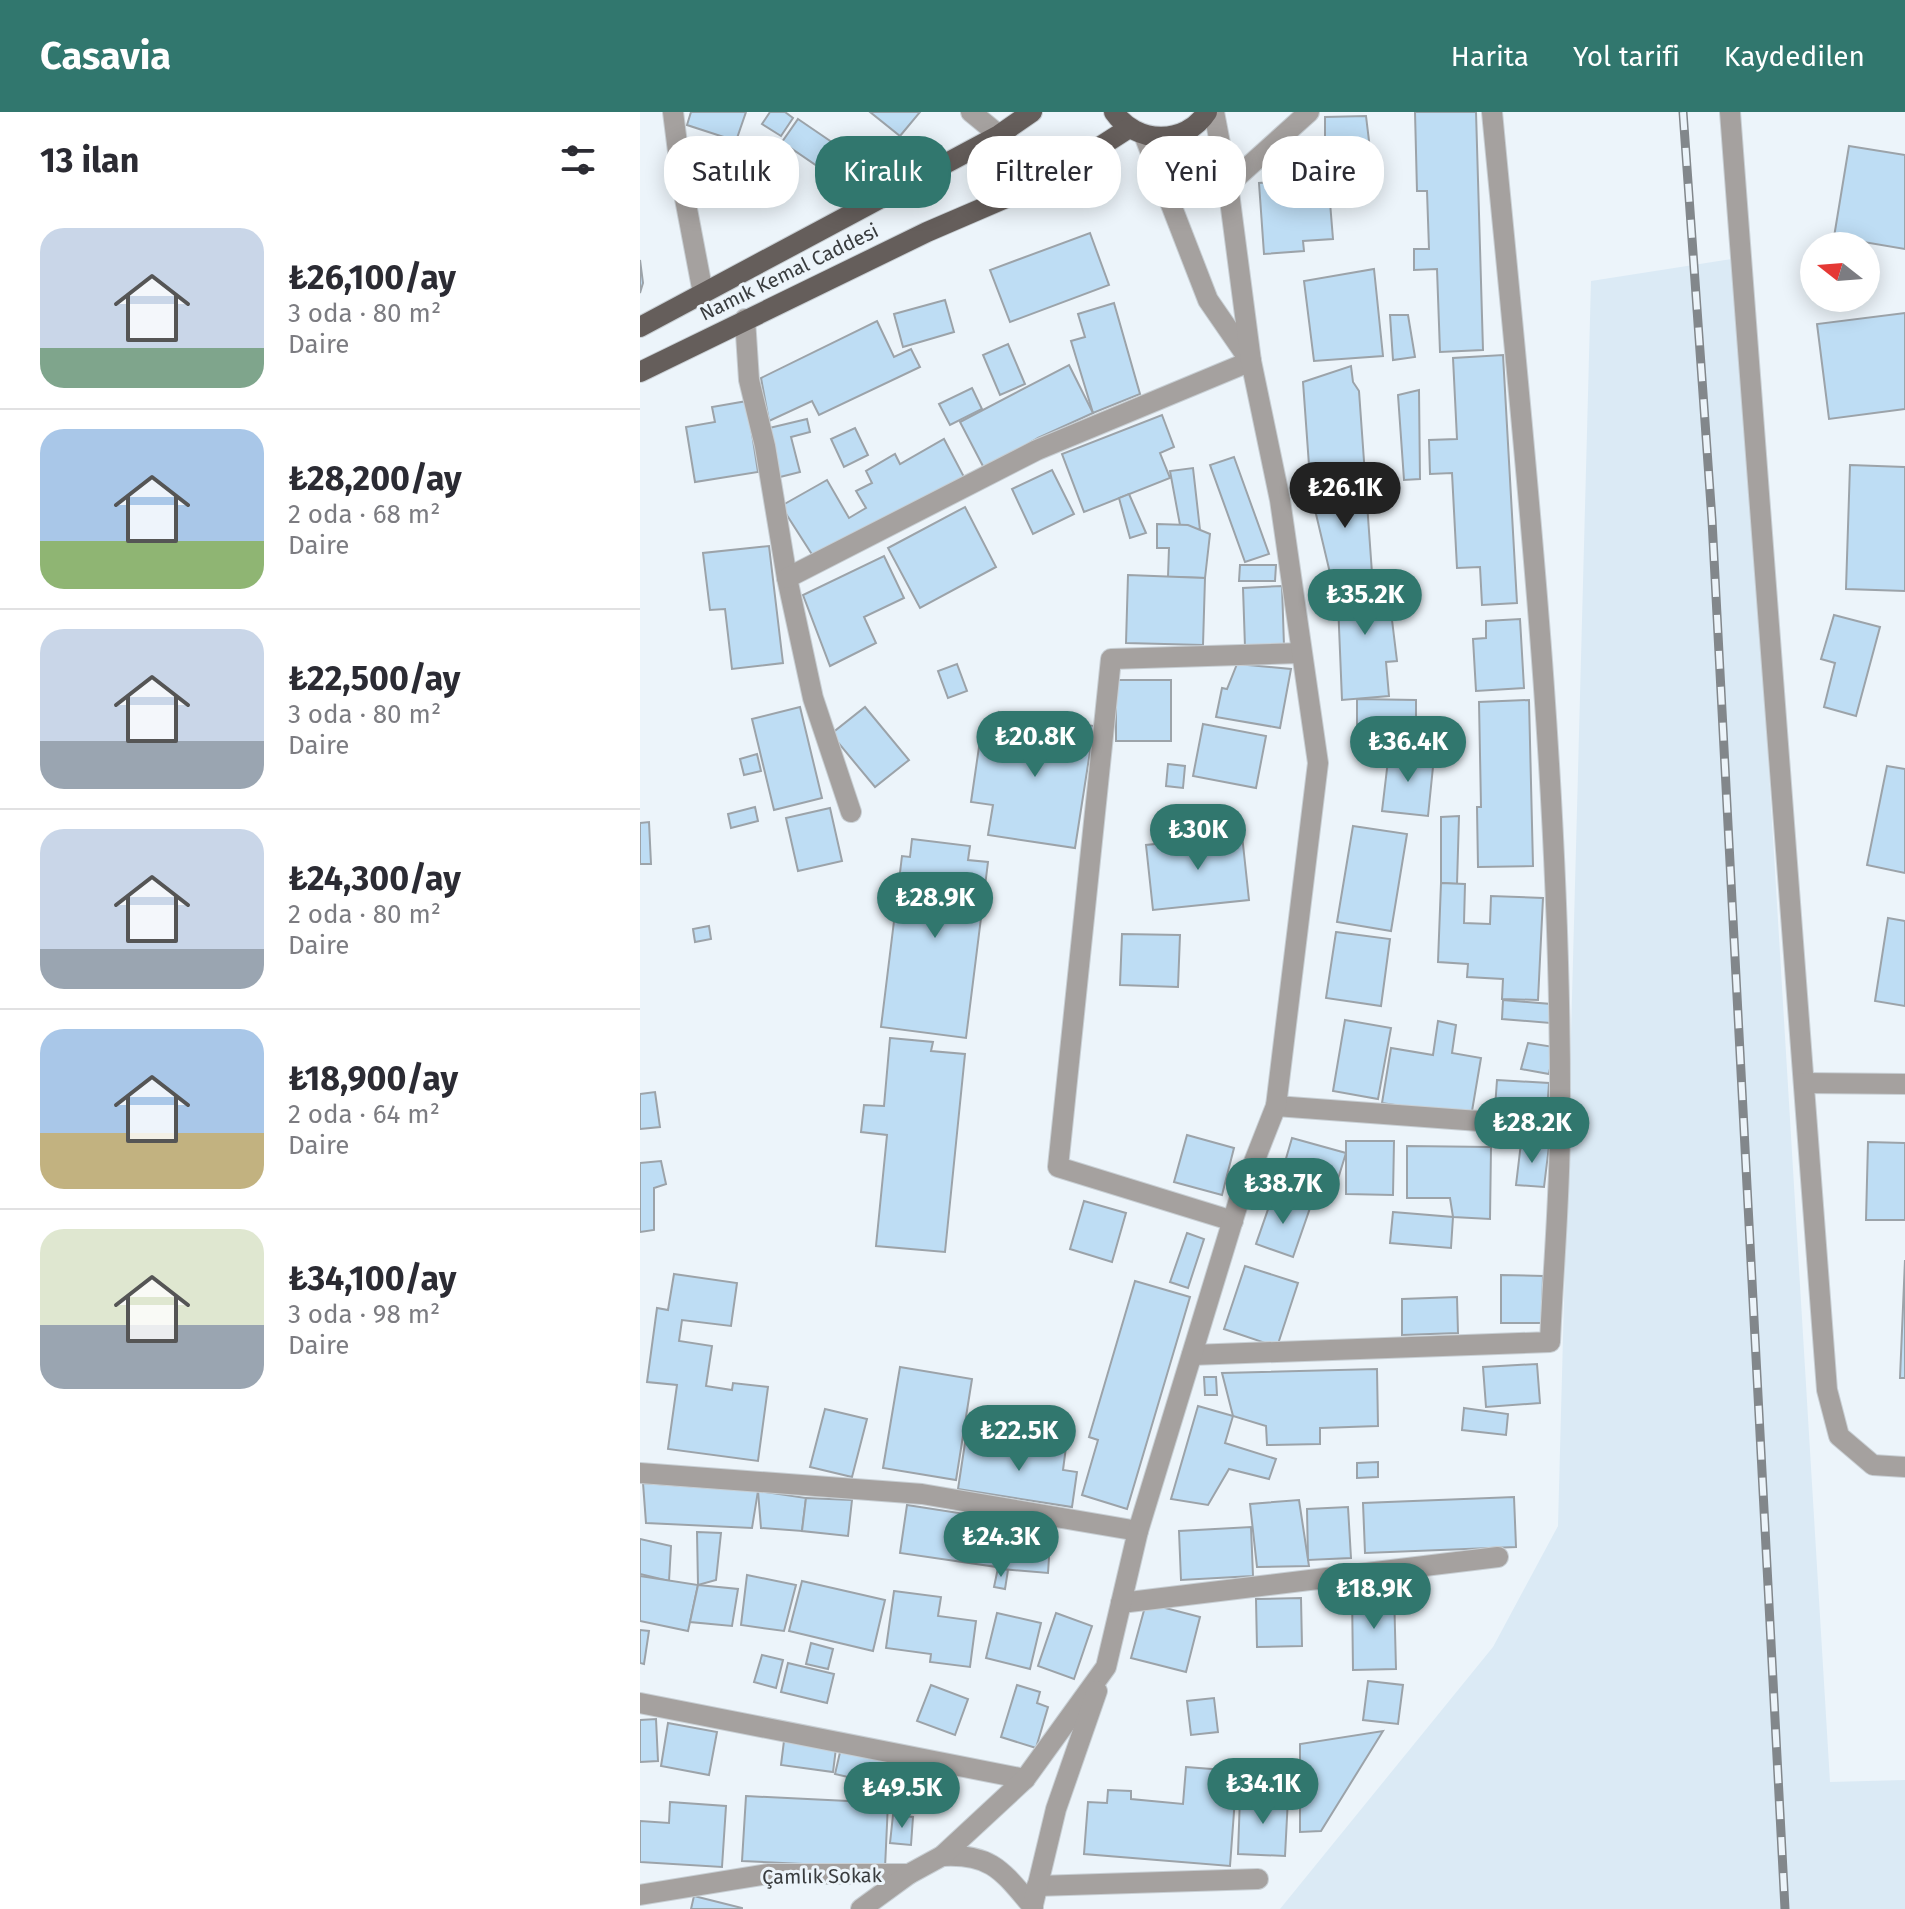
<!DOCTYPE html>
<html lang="tr">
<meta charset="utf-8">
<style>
:root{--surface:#fff;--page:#f2f2f3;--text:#2b2b33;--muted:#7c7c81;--line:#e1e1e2;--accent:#31776e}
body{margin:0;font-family:"Fira Sans",sans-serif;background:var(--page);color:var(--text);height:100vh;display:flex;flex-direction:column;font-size:30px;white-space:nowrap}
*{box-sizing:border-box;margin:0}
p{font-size:26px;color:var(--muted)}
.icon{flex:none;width:44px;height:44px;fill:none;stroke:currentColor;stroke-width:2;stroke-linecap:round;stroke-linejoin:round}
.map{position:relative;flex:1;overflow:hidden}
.side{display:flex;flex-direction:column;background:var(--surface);width:640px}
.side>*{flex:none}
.top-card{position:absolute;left:24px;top:24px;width:760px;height:72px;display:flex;gap:16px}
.needle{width:52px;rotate:287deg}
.buttons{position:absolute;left:1160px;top:120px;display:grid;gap:16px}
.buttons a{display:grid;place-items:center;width:80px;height:80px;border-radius:50%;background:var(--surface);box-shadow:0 4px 20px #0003;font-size:40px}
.price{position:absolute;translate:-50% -68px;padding:0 18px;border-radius:28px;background:var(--accent);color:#fff;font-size:26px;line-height:52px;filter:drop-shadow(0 2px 4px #0008)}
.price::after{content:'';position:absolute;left:50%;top:48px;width:24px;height:18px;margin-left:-12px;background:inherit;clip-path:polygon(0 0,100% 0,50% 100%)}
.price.active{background:#222;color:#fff}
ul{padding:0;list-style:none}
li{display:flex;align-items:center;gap:24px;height:200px;padding:0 40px}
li+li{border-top:2px solid var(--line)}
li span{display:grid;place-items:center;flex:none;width:224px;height:160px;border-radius:24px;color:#555}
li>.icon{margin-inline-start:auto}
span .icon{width:96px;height:96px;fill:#fffc;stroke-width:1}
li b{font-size:34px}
h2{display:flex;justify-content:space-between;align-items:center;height:96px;padding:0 40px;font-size:34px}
.pill{padding:0 28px;border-radius:32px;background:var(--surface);box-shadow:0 4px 20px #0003;font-size:28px;line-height:72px}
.pill.active{background:var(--accent);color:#fff}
header{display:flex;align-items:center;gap:48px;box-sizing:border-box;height:112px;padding:0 40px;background:var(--accent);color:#fff}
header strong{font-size:38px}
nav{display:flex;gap:44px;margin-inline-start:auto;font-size:28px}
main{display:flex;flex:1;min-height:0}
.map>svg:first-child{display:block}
.built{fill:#dbeaf5}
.building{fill:#beddf4;stroke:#9ca3a9;stroke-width:2}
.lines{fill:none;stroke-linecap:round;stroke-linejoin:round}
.minor-casing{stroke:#c8cfd4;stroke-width:22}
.major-casing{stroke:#c8cfd4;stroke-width:22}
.minor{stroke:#a5a19f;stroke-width:20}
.major{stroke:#655e5b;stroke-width:20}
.rail-casing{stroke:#82878b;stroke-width:9}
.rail{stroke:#ecf4fa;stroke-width:6;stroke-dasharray:18;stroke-linecap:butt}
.labels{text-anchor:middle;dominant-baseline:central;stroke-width:6;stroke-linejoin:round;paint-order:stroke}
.street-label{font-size:20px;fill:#393c3e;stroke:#ecf4fa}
</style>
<header>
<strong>Casavia</strong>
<nav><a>Harita</a><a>Yol tarifi</a><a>Kaydedilen</a></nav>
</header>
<main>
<section class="side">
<h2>13 ilan<svg class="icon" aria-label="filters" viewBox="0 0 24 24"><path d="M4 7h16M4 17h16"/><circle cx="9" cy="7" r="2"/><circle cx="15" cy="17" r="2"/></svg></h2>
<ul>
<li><span style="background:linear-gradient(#c9d6e8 75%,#7fa58c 0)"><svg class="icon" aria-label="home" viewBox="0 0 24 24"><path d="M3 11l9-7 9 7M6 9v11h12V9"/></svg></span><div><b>₺26,100/ay</b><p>3 oda · 80 m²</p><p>Daire</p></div></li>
<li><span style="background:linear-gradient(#a9c7e8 70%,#8fb573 0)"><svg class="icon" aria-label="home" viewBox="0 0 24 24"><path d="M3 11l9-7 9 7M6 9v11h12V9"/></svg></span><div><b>₺28,200/ay</b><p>2 oda · 68 m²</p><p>Daire</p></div></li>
<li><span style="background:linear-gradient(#c9d6e8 70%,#9aa5b1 0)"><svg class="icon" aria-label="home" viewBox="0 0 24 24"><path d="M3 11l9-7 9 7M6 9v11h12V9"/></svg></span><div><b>₺22,500/ay</b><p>3 oda · 80 m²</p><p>Daire</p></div></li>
<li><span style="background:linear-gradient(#c9d6e8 75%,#9aa5b1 0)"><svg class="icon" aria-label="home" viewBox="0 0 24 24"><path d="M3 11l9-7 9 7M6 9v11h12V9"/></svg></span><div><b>₺24,300/ay</b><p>2 oda · 80 m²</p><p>Daire</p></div></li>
<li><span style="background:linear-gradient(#a9c7e8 65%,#c2b280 0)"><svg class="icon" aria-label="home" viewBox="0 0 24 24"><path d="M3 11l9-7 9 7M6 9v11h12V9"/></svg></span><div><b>₺18,900/ay</b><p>2 oda · 64 m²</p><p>Daire</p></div></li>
<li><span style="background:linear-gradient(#dfe7d0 60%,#9aa5b1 0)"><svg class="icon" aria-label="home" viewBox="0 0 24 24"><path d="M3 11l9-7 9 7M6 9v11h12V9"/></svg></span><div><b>₺34,100/ay</b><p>3 oda · 98 m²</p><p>Daire</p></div></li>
</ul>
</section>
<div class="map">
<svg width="1265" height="1797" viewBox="0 0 1265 1797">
<rect width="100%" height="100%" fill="#ecf4fa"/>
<path class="built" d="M1098,146L1190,1670L1265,1668V1797H640L853,1535L918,1414L951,169Z"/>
<g class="building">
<path d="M51,0H106L96,29L47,13Z"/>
<path d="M130,0H145L153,6L141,24L122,12Z"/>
<path d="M230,0H280L260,24Z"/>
<path d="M775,0H836L843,238L800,240L797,157L774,158V137H789L787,79H777Z"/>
<path d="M726,4L733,62L685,65V5Z"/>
<path d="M158,7L199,35L183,58L142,30Z"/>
<path d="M1209,34L1265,43V137L1194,125Z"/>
<path d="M688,66L693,127L663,129L664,139L624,142L619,71Z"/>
<path d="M450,121L469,173L370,210L350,158Z"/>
<path d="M0,148L3,171L0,181Z"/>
<path d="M734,157L743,244L674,249L664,169Z"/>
<path d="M305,188L314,220L263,235L254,202Z"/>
<path d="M474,191L500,282L453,301L431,229L445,225L438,202Z"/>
<path d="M1265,201V297L1189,307L1177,212Z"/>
<path d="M750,203H768L775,245L753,248Z"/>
<path d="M237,209L254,245L271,237L280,255L179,303L172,289L129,309L121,266Z"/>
<path d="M368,232L385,272L360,283L343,243Z"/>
<path d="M863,243L877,491L842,493L840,455L817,456L812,361L790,362L789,328L817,327L813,246Z"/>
<path d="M429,253L453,301L398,326L345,358L320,310Z"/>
<path d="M711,254L713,270L719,279L726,377L671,381L663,270Z"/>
<path d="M332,276L342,297L310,313L299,292Z"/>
<path d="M779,278L780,367L764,368L758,283Z"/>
<path d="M107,289L118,360L55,370L46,315L75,310L72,295Z"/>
<path d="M522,303L534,335L520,341L530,366L444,400L422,342Z"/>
<path d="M167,307L170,320L151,325L160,360L136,366L125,317Z"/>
<path d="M215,316L228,343L204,355L191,327Z"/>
<path d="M304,327L324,365L173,444L141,394L187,368L209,406L226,396L216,379L232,371L226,359L255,342L260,352Z"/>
<path d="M594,345L629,442L605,450L570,353Z"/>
<path d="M1210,353L1265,355V479L1206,477Z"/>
<path d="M553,356L560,418L540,413L530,359Z"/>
<path d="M412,358L434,402L393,422L372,377Z"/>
<path d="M726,377L732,461H690L671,381Z"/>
<path d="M489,382L506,421L490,426L479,386Z"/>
<path d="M325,395L356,455L280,496L248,436Z"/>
<path d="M517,412L548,413L570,422L565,466L528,465L529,436H517Z"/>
<path d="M129,434L143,551L92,557L85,497L70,498L63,441Z"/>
<path d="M244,444L264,486L224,505L236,531L190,554L163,483Z"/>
<path d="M600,453H636L635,469H599Z"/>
<path d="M488,463L565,466L563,533L486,531Z"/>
<path d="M697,467H747L757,549L746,550L749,584L702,588Z"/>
<path d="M642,474L644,534L605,535L603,476Z"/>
<path d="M1194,503L1240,515L1216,604L1184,595L1195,551L1181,547Z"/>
<path d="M880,507L884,576L836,579L833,527L846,526V509Z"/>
<path d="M317,552L327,579L308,586L298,559Z"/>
<path d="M597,552L651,557L640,616L576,605L582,576L587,577Z"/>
<rect x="476" y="568" width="55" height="61"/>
<path d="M717,587L776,588V633H717Z"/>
<path d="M889,588L893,754L838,755L837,695H841L839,590Z"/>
<path d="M160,595L182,686L134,698L112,607Z"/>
<path d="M225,595L269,648L235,675L191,622Z"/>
<path d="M359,600L454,614L435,736L348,723L353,693L331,690L339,635L354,637Z"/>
<path d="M563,612L626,624L616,676L553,664Z"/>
<path d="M749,640L794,645L788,704L742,699Z"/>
<path d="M117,642L121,659L104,663L100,647Z"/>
<path d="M528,652L545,654L543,676L526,674Z"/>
<path d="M1247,654L1265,657V761L1227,753Z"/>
<path d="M115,695L118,709L91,716L88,702Z"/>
<path d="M190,696L202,749L158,759L146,706Z"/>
<path d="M819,704L817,772L801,771V705Z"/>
<path d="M9,710L11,752H0V711Z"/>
<path d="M713,714L767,722L751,819L697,810Z"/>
<path d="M602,723L609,788L513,798L506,733Z"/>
<path d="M272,727L330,734L328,748L348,750L326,926L241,915L262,744L270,745Z"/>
<path d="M801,771L825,772L824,811L850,812L851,784L903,786L898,888L862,887L863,867L827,865L828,852L798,850Z"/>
<path d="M1248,806L1265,809V894L1235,889Z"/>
<path d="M69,814L71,827L55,830L53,817Z"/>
<path d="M696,820L750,827L741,894L686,886Z"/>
<path d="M482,822L540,823L538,875L480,873Z"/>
<path d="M863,888L911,892L910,911L862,907Z"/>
<path d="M705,908L751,916L738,987L693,979Z"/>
<path d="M798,909L816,913L812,941L841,946L831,1005L742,991L751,936L793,943Z"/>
<path d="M250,926L293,930L291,939L325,942L305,1140L236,1134L247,1023L221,1020L224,993L244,994Z"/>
<path d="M888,931L914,935L909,962L881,957Z"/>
<path d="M857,968L909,971L907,999L855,996Z"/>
<path d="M15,980L20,1015L0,1017V982Z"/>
<path d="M547,1023L594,1036L582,1083L534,1070Z"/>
<path d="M652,1026L706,1041L693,1083L640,1067Z"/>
<path d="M706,1029H754L753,1083L706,1082Z"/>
<path d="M1228,1030L1265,1031V1108H1226Z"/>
<path d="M881,1031L909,1034L904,1075L876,1073Z"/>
<path d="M767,1034L851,1035L850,1107L813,1105L810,1086H767Z"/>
<path d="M21,1049L26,1072L14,1076V1118L0,1120V1051Z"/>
<path d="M633,1083L670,1096L653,1145L616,1132Z"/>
<path d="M444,1089L486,1101L472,1150L430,1137Z"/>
<path d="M753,1100L813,1105L811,1136L750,1131Z"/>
<path d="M547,1121L564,1127L548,1176L530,1170Z"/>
<path d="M1265,1148V1266H1260Z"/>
<path d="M605,1154L658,1171L637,1235L584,1217Z"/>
<path d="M34,1162L97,1171L91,1214L42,1208L39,1229L72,1234L66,1274L92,1278L93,1271L128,1275L118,1349L28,1337L37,1273L7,1270L17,1196L28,1198Z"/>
<path d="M861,1163L903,1164L902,1211H861Z"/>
<path d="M495,1169L550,1185L487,1397L442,1383L458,1328L449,1325Z"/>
<path d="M817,1185L818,1221L762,1223V1187Z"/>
<path d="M897,1252L900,1291L846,1295L843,1255Z"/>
<path d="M260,1255L332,1267L316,1368L243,1356Z"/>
<path d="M737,1257L738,1314L680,1316V1332L627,1333L626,1314L593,1304L582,1261Z"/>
<path d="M564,1265H576L577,1283H565Z"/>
<path d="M558,1294L593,1304L585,1331L636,1347L629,1367L589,1357L568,1393L531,1387Z"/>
<path d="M824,1296L868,1302L866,1323L822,1318Z"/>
<path d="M185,1297L227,1307L212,1365L170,1355Z"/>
<path d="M375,1327L426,1335L423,1358L437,1360L432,1395L318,1377L325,1331L373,1339Z"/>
<path d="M738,1350V1365L717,1366V1351Z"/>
<path d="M3,1371L118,1379L112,1416L6,1411Z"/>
<path d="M118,1379L166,1386L162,1419L121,1416Z"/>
<path d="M874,1385L876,1435L725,1441L723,1391Z"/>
<path d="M166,1386L212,1388L208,1424L162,1419Z"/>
<path d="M659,1388L669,1454L617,1455L610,1392Z"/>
<path d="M267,1393L364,1408L357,1455L260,1441Z"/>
<path d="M708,1395L711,1446L668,1448L667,1397Z"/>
<path d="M365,1412L411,1415L408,1461L362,1457Z"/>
<path d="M611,1415L613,1464L541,1468L539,1419Z"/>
<path d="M57,1420L81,1421L76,1468L58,1473Z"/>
<path d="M0,1427L31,1434L29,1469L0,1462Z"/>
<path d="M358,1456L368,1458L365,1477L354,1475Z"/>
<path d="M107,1463L156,1473L144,1519L101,1513Z"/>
<path d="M0,1464L58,1473L48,1519L0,1509Z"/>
<path d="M162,1469L245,1488L233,1539L149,1519Z"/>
<path d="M58,1473L98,1477L92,1514L50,1510Z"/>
<path d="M254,1479L301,1485L298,1504L336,1509L330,1555L290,1550L291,1542L246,1536Z"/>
<path d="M754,1479L756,1557L713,1558L712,1480Z"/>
<path d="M661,1486L662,1534L617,1535L616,1487Z"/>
<path d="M506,1491L560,1505L546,1560L491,1546Z"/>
<path d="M357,1501L401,1511L390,1557L346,1546Z"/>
<path d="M416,1501L452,1514L434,1567L398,1554Z"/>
<path d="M0,1518L9,1519L4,1552L0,1551Z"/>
<path d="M171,1531L193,1537L188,1557L166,1552Z"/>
<path d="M122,1543L143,1548L136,1576L114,1570Z"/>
<path d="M148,1551L194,1562L187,1591L141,1580Z"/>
<path d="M728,1569L763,1573L758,1612L723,1608Z"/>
<path d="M291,1573L328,1587L315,1623L277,1609Z"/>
<path d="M377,1573L400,1580L397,1591L408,1595L396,1636L361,1625Z"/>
<path d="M574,1586L578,1620L551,1623L547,1589Z"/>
<path d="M16,1607L18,1649L0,1650V1608Z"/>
<path d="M28,1611L77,1620L69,1663L21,1654Z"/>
<path d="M743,1619L681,1719L660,1720V1632Z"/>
<path d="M144,1629L196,1636L193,1660L141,1653Z"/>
<path d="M201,1636L253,1648L247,1674L195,1662Z"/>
<path d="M546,1655L597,1659L590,1754L444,1742L448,1690L467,1691L468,1678L491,1679V1687L543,1692Z"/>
<path d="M106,1684L248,1691L245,1756L102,1749Z"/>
<path d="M600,1685L648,1686L645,1744L598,1742Z"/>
<path d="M30,1690L86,1694L82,1755L0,1750V1709L29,1711Z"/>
<path d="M253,1703L273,1705L271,1733L250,1731Z"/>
<path d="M54,1784L102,1796V1797H51Z"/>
</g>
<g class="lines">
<g class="minor-casing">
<g id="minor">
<path d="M33,0L42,71L63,181"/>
<path d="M331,0L359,23"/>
<path d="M1090,0L1187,1278L1199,1324L1233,1353L1265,1355"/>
<path d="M504,23L568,188L608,246"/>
<path d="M588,73L669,0"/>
<path d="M105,207L109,268L125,334L147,466L173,586L211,700"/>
<path d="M147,466L397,338L611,249"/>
<path d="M1164,971L1265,972"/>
<path d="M636,994L921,1015"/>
<path d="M593,1109L418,1055L471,547L661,541"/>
<path d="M552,1243L910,1230C913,1158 920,1085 920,1013C922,675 884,336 852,0"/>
<path d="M0,1361L282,1382L498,1419"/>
<path d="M481,1491L858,1445"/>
<path d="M0,1591L385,1667"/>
<path d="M302,1744C352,1741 363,1760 393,1795"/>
<path d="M397,1774L618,1767"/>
<path d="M0,1783L128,1762H269"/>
<path d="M221,1797L269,1762L302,1744L385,1667L466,1555L498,1419L599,1088L636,994L678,651L640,388L611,249L588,73L574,0"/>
<path d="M392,1797L416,1697L457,1579"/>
</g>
</g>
<g class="major-casing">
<g id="major">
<path d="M474,0C496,32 545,34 567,0"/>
<path d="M0,215L359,23L392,0"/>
<path d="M0,260L287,120L408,68L489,16"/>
</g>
</g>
<use href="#minor" class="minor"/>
<use href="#major" class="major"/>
<g class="rail-casing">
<path id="rail" d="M1043,0L1072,408L1145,1797"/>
</g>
<use href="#rail" class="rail"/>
</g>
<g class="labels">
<g class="street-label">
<text transform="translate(149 160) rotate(-26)">Namık Kemal Caddesi</text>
<text transform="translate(182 1764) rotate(-1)">Çamlık Sokak</text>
</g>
</g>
</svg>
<div class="buttons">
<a><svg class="needle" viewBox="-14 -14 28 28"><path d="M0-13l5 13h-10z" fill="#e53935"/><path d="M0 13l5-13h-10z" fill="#7c7c81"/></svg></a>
</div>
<b class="price active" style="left:705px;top:418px">₺26.1K</b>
<b class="price" style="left:725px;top:525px">₺35.2K</b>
<b class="price" style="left:395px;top:667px">₺20.8K</b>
<b class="price" style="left:768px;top:672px">₺36.4K</b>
<b class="price" style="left:558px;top:760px">₺30K</b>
<b class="price" style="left:295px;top:828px">₺28.9K</b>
<b class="price" style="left:892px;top:1053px">₺28.2K</b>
<b class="price" style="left:643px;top:1114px">₺38.7K</b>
<b class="price" style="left:379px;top:1361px">₺22.5K</b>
<b class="price" style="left:361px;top:1467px">₺24.3K</b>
<b class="price" style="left:734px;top:1519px">₺18.9K</b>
<b class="price" style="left:623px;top:1714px">₺34.1K</b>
<b class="price" style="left:262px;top:1718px">₺49.5K</b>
<div class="top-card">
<a class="pill">Satılık</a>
<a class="pill active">Kiralık</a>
<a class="pill">Filtreler</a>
<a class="pill">Yeni</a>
<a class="pill">Daire</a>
</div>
</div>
</main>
